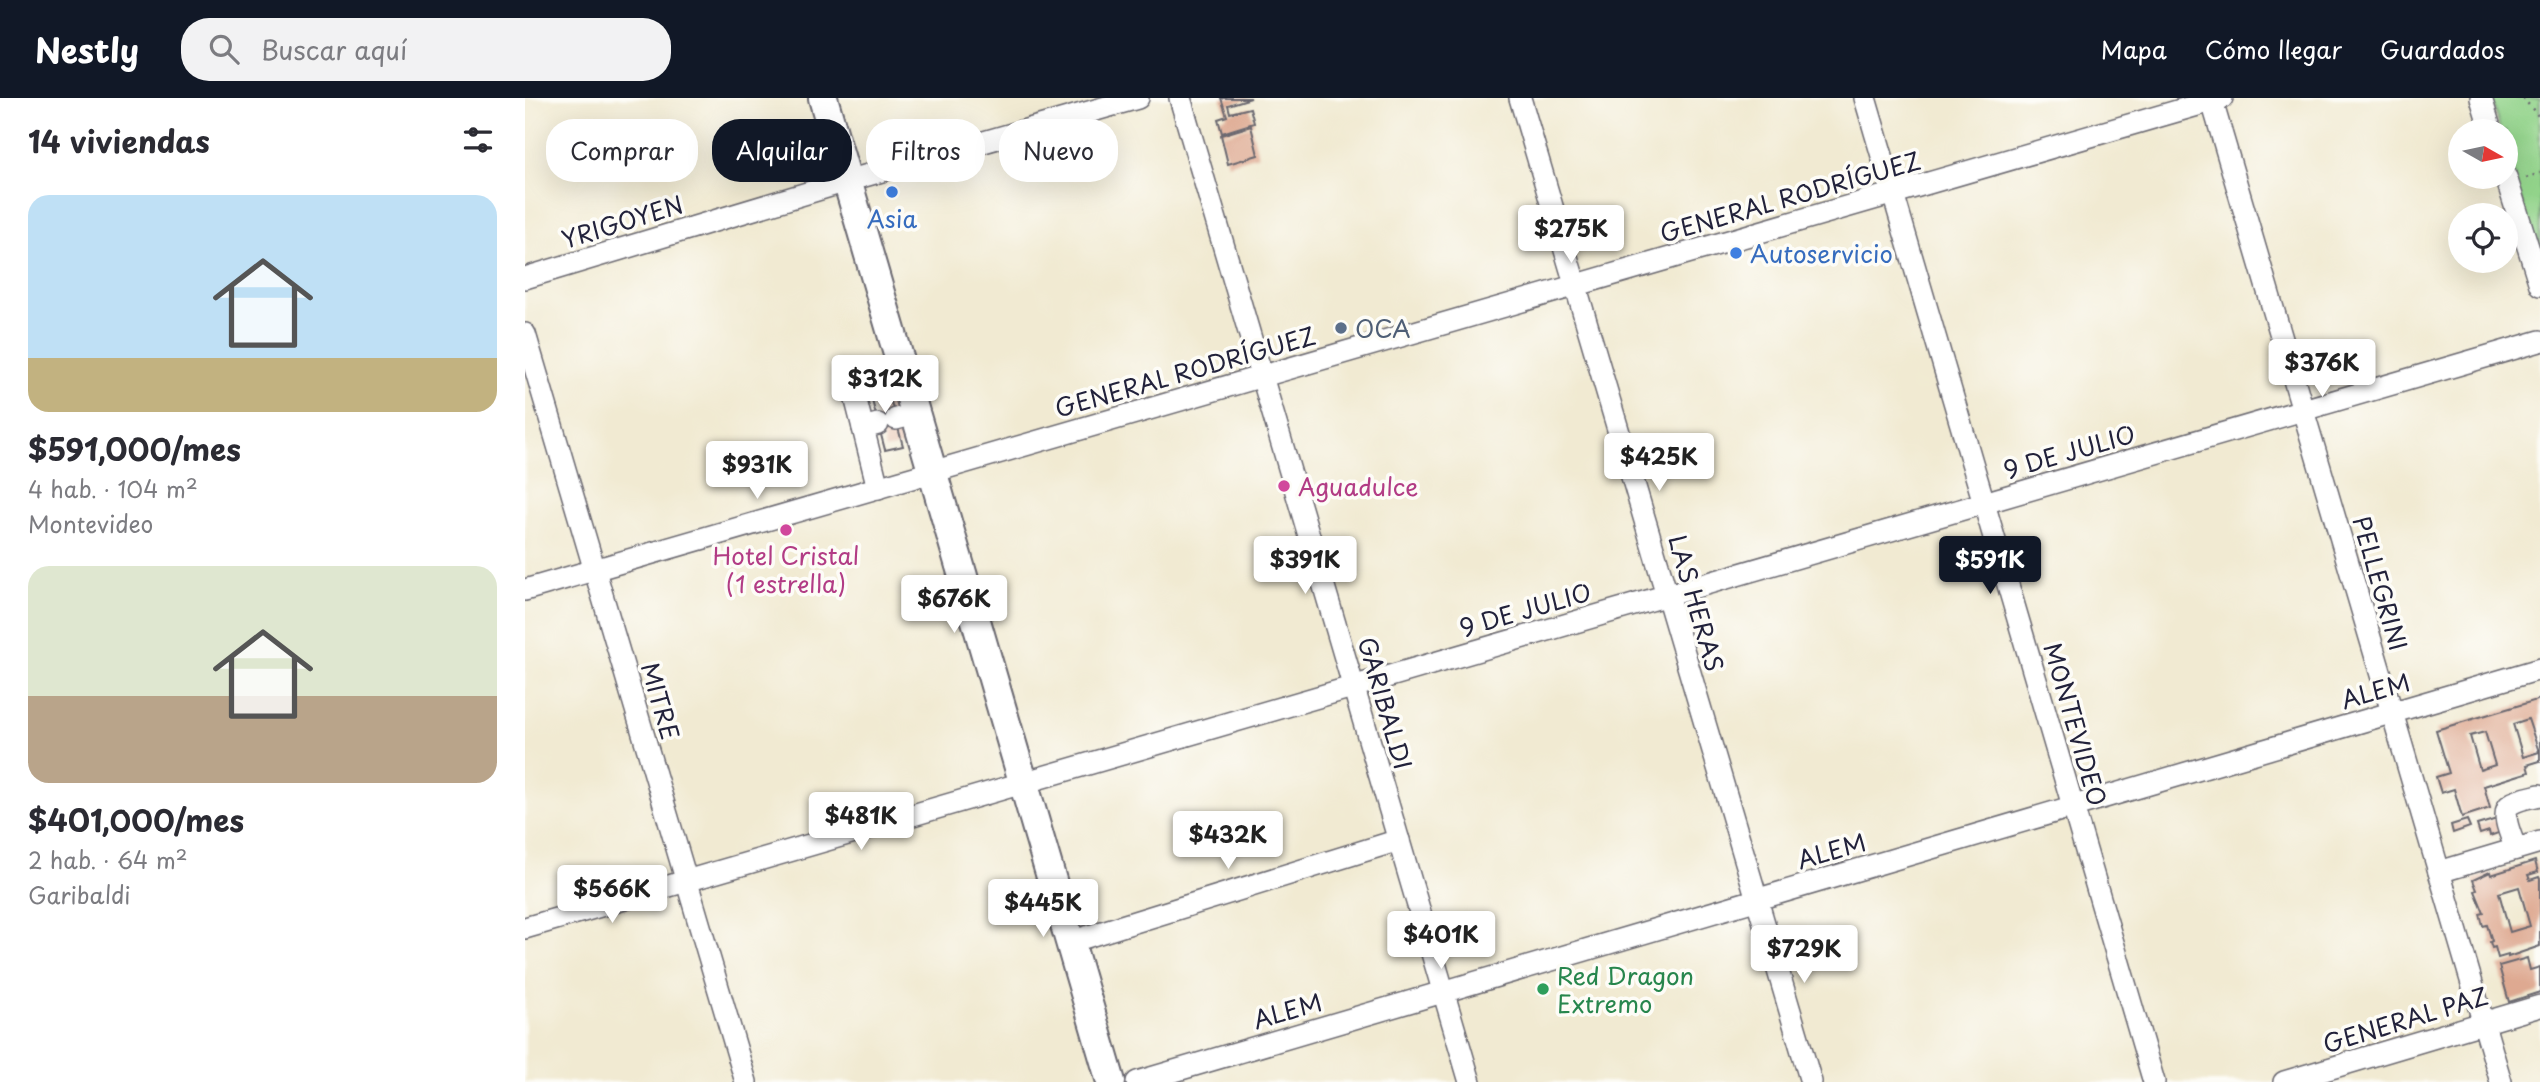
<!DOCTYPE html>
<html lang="es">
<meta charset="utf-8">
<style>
:root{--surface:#fff;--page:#f2f2f3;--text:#2b2b33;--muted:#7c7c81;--accent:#111827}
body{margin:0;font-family:"Playpen Sans",sans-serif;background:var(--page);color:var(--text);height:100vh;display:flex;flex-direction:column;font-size:26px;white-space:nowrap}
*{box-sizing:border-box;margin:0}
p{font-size:23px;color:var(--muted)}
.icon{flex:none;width:38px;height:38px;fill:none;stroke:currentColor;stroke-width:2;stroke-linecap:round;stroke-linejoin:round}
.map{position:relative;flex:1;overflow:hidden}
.panel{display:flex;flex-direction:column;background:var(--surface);width:525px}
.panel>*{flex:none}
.banner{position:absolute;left:21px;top:21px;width:665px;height:63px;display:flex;gap:14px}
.needle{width:46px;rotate:99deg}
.buttons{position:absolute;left:1923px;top:21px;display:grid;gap:14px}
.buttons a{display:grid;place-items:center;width:70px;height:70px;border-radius:50%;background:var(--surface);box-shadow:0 7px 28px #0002;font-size:35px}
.price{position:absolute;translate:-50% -60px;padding:0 16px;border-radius:7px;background:#fff;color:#222;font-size:23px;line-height:46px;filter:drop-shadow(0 2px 4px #0008)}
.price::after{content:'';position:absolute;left:50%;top:42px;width:21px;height:16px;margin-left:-10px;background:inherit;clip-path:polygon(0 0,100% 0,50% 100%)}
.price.current{background:var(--accent);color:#fff}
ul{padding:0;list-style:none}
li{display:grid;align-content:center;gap:14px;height:371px;padding:0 28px}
li span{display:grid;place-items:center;height:217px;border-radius:21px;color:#555}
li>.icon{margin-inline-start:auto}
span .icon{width:126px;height:126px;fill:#fffc;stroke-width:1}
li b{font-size:30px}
h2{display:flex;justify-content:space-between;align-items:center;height:84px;padding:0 28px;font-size:30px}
.chip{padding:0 24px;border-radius:28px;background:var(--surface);box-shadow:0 7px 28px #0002;font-size:24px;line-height:63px}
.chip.current{background:var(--accent);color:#fff}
header{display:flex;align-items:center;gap:42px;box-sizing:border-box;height:98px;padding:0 35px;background:var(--accent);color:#fff}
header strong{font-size:33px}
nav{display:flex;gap:38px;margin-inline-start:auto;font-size:24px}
.search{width:490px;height:63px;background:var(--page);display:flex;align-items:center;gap:18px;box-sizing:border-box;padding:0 24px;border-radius:28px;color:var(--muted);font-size:26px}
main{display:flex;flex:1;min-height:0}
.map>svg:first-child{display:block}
.green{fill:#92d38a;stroke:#5a7a62;stroke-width:2}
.building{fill:#dea991;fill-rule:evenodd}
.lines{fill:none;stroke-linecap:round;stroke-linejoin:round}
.minor-casing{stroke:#6a6870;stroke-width:24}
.major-casing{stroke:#6a6870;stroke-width:32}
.path{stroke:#6a6870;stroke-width:2.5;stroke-dasharray:2 5;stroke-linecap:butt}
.minor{stroke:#fff;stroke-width:21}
.major{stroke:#fff;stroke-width:28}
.shop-dot{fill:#3f7fe0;stroke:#fdfcf7;stroke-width:2.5}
.service-dot{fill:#5c6f8a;stroke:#fdfcf7;stroke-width:2.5}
.hotel-dot{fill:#d1479c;stroke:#fdfcf7;stroke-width:2.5}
.leisure-dot{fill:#2e9e5b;stroke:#fdfcf7;stroke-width:2.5}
.labels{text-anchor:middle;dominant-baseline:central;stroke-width:7;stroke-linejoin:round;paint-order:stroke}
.street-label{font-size:24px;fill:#22223b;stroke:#fdfcf7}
.shop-label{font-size:24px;fill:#366cbe;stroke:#fdfcf7}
.service-label{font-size:24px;fill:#4e5e75;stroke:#fdfcf7;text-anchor:start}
.hotel-label{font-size:24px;fill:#b23c85;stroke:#fdfcf7;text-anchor:start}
.leisure-label{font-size:24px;fill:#27864d;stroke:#fdfcf7;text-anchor:start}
</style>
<header>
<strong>Nestly</strong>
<div class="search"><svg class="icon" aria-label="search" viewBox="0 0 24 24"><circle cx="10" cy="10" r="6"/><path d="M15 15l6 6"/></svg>Buscar aquí</div>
<nav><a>Mapa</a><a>Cómo llegar</a><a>Guardados</a></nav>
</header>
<main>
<section class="panel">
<h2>14 viviendas<svg class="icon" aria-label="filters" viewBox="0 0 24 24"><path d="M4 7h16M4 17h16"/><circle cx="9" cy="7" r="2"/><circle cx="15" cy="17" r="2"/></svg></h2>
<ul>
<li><span style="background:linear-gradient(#bfe0f5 75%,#c2b280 0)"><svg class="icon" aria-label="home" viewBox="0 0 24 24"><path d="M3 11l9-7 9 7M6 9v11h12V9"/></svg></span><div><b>$591,000/mes</b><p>4 hab. · 104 m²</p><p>Montevideo</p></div></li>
<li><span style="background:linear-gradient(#dfe7d0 60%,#b9a48a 0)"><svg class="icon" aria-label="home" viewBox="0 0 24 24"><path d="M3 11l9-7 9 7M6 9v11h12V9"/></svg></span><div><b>$401,000/mes</b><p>2 hab. · 64 m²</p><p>Garibaldi</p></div></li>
</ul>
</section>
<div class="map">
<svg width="2015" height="984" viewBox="0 0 2015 984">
<rect width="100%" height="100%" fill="#fdfcf7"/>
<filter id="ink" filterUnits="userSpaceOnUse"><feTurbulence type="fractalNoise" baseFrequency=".0143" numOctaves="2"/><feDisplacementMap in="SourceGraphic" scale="14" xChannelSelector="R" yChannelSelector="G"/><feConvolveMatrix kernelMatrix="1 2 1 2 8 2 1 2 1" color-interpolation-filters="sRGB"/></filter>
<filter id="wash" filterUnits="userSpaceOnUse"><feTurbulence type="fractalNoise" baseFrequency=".00686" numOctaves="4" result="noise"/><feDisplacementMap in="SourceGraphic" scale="28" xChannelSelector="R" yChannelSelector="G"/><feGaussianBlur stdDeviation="1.57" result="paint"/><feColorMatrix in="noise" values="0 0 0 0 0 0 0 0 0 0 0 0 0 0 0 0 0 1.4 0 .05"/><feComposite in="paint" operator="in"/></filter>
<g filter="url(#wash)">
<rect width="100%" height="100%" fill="#f1ead2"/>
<path class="green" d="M1966,0H2015V166L1981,52V33H1975Z"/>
<g id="blocks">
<g class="building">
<path d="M696,0H726L703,7L705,15L725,10L729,25L697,35L693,21L702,18Z"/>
<path d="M726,28L733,57L703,66L696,37Z"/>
<path d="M360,282L378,348L360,352L343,287Z"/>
<path d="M2015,601V663L2002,667L2004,674L1959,688L1965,710L1937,719L1929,691L1916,695L1911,679L1924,675L1911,632ZM2003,621L2014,654L1998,659L1988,626ZM1960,634L1970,667L1955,672L1945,638Z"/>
<path d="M1972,721L1976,734L1965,738L1964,733L1955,736L1952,727Z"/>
<path d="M1942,722L1945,729L1928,735L1926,727Z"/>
<path d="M2010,763L2013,774L2003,777L2005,782L2014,779L2015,781V848L1983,859V857L1973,860L1970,849L1967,850L1965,844L1967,843L1962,827L1958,828L1955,816L1959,815L1950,793L1952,792L1948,782L1965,774L1966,777ZM1994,789L2005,828L1985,834L1974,795Z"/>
<path d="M2002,860L2005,872L2015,869V894L1984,904L1974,868Z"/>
</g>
</g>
</g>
<g filter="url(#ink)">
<use href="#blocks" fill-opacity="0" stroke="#6a6870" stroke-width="2"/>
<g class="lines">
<g class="minor-casing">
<g id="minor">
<path d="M655,0L945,984"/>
<path d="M995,0L1286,984"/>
<path d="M1340,0L1629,984"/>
<path d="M1686,0L1976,984"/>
<path d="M1956,0L1966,33"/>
<path d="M1981,79L2015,187"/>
<path d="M0,180L322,83L613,0"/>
<path d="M0,236L221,984"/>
<path d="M325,279L338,330"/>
<path d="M371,321L390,316"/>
<path d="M353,390L338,330L353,326"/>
<path d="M0,492L1697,0"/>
<path d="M1991,751C1987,740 1974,714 1986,706C1993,701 2007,699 2015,697"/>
<path d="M1914,774L2015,744"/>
<path d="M0,830L2015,243"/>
<path d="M545,844L874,742"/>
<path d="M612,984L2015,571"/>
<path d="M1759,984L2015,908"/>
</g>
</g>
<g class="major-casing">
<path id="major" d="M298,0L586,984"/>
</g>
<g class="path">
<path d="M1998,0L2015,20"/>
<path d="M1981,52L1984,62"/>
<path d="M2001,80L2015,75"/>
</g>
<use href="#minor" class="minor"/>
<use href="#major" class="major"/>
</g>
</g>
<g class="shop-dot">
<circle cx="367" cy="94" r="7"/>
<circle cx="1211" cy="155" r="7"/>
</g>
<circle class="service-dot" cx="816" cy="230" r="7"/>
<g class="hotel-dot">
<circle cx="759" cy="388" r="7"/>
<circle cx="261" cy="432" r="7"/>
</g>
<circle class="leisure-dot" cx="1018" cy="891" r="7"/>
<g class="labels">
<g class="street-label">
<text transform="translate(1265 98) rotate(-16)">GENERAL RODRÍGUEZ</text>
<text transform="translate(97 123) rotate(-17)">YRIGOYEN</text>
<text transform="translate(660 273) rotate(-16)">GENERAL RODRÍGUEZ</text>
<text transform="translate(1544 353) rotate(-16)">9 DE JULIO</text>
<text transform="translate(1856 485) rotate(74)">PELLEGRINI</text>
<text transform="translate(1172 505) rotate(74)">LAS HERAS</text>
<text transform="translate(1000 511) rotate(-16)">9 DE JULIO</text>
<text transform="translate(1850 592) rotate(-16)">ALEM</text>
<text transform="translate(136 603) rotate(74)">MITRE</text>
<text transform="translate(861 605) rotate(74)">GARIBALDI</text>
<text transform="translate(1551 626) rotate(74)">MONTEVIDEO</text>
<text transform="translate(1306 752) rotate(-16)">ALEM</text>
<text transform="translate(762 912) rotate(-16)">ALEM</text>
<text transform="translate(1880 921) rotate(-17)">GENERAL PAZ</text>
</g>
<g class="shop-label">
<text x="367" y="120">Asia</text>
<text x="1225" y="155" text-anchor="start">Autoservicio</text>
</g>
<g class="service-label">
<text x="830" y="230">OCA</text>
</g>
<g class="hotel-label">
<text x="773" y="388">Aguadulce</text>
<text x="261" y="457" text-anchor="middle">Hotel Cristal<tspan x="261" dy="28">(1 estrella)</tspan></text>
</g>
<g class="leisure-label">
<text x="1032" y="877">Red Dragon<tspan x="1032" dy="28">Extremo</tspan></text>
</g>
</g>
</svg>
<div class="buttons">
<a><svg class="needle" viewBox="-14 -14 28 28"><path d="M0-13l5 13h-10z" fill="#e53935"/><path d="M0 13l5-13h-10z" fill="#7c7c81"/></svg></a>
<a><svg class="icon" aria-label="locate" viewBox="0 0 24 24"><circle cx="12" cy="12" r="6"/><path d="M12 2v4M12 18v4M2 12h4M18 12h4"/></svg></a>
</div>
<b class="price" style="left:1046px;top:167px">$275K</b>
<b class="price" style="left:1797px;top:301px">$376K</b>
<b class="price" style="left:360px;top:317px">$312K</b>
<b class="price" style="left:1134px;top:395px">$425K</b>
<b class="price" style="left:232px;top:403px">$931K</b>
<b class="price" style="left:780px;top:498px">$391K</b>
<b class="price current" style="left:1465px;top:498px">$591K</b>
<b class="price" style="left:429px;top:537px">$676K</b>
<b class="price" style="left:336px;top:754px">$481K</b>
<b class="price" style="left:703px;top:773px">$432K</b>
<b class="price" style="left:87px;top:827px">$566K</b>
<b class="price" style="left:518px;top:841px">$445K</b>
<b class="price" style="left:916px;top:873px">$401K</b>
<b class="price" style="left:1279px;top:887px">$729K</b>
<div class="banner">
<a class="chip">Comprar</a>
<a class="chip current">Alquilar</a>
<a class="chip">Filtros</a>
<a class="chip">Nuevo</a>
</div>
</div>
</main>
